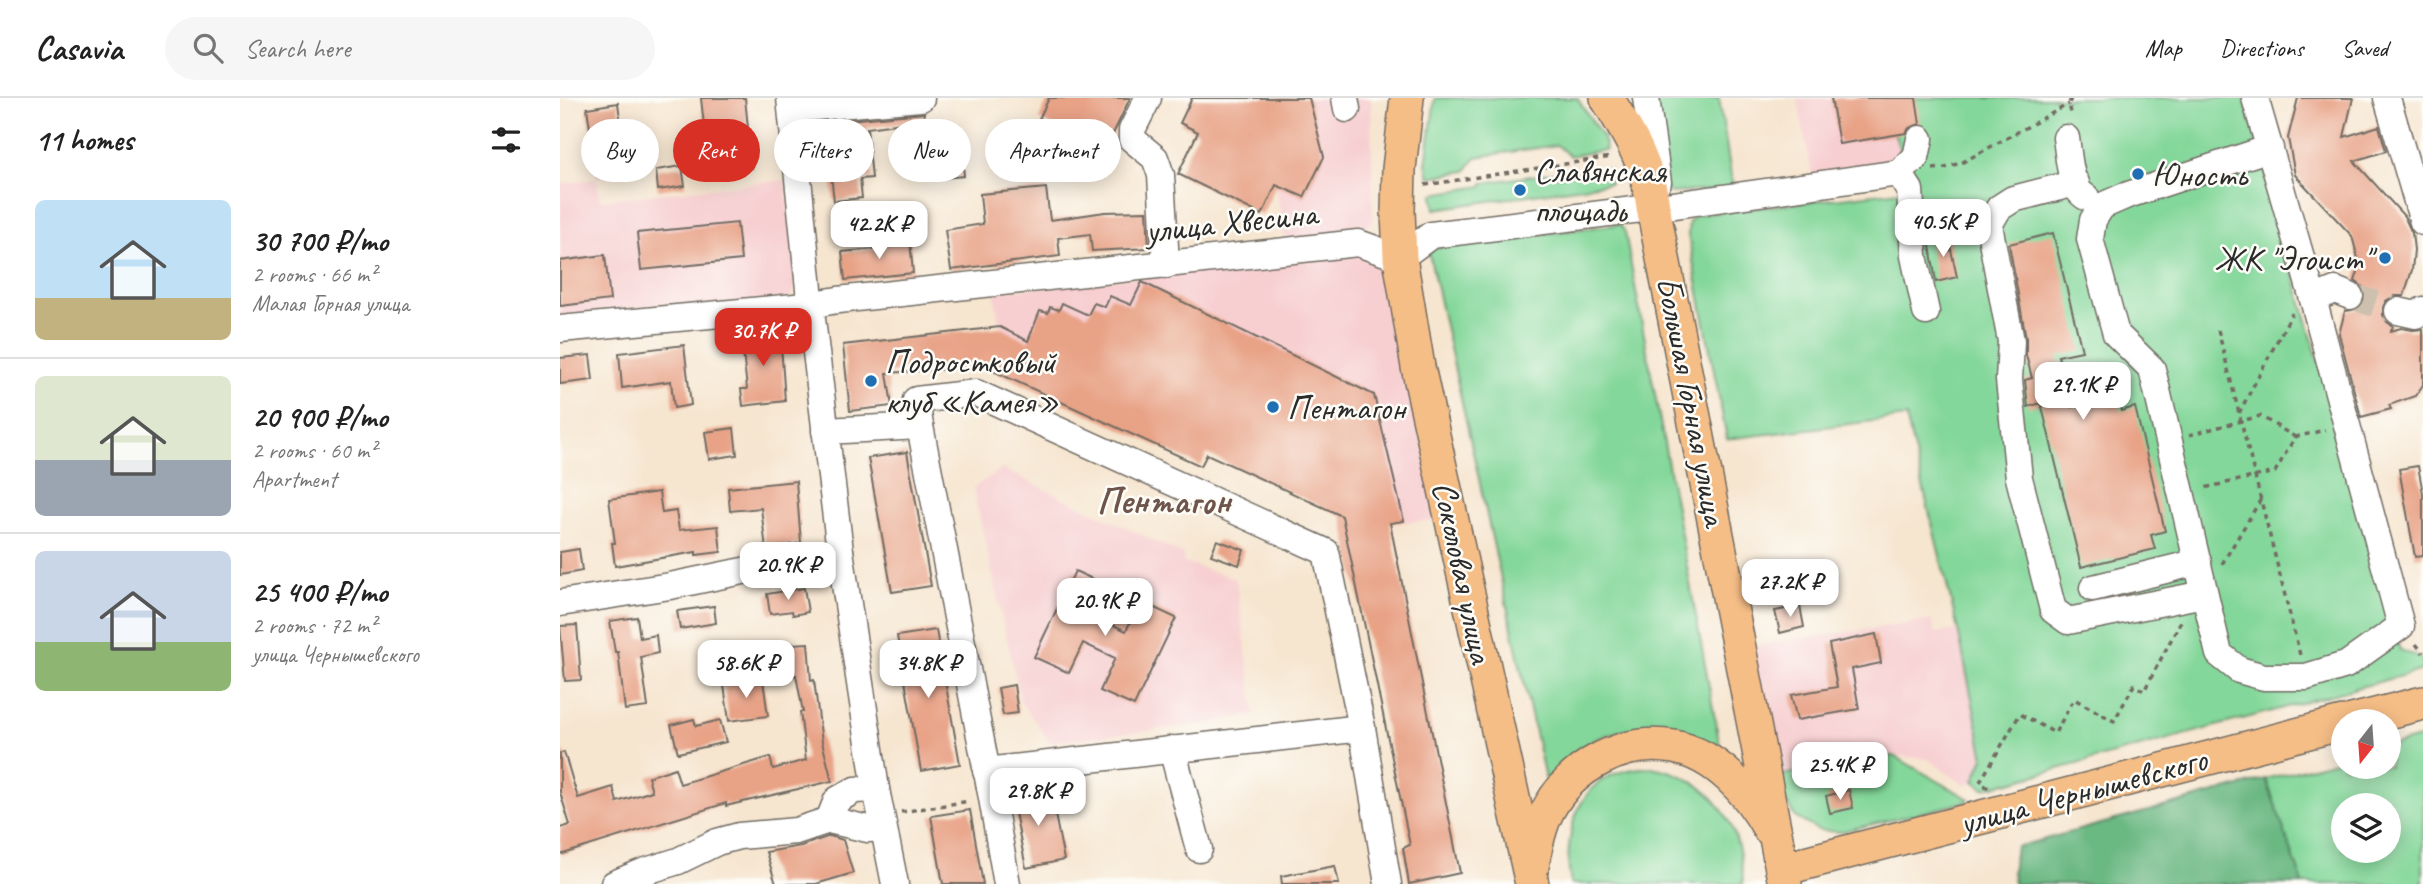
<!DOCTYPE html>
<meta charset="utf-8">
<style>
:root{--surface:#fff;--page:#f6f6f6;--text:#222;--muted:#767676;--line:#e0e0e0;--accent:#d93025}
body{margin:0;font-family:Caveat,sans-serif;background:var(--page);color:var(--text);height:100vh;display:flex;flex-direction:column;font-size:26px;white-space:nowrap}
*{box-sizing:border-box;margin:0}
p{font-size:23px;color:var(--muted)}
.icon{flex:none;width:38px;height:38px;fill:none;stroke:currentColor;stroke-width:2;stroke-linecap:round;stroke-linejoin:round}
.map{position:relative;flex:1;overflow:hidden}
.sheet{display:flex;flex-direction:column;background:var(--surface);width:560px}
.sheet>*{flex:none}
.top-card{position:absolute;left:21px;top:21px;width:665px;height:63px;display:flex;gap:14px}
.needle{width:46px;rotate:197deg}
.controls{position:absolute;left:1771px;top:611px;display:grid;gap:14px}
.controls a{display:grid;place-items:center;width:70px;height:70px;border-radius:50%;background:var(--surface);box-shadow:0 4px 18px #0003;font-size:35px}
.price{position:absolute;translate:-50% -60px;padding:0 16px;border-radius:14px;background:#fff;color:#222;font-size:23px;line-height:46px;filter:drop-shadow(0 2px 4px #0008)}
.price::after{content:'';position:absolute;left:50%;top:42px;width:21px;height:16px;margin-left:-10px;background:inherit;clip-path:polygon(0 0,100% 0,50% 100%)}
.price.selected{background:var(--accent);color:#fff}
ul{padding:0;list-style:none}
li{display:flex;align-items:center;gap:21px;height:175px;padding:0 35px}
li+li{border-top:2px solid var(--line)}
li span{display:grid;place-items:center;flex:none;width:196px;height:140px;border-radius:10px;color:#555}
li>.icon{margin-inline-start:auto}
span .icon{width:84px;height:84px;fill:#fffc;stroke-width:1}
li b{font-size:30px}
h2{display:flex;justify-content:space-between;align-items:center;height:84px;padding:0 35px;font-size:30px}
.tag{padding:0 24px;border-radius:32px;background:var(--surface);box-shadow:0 4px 18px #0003;font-size:24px;line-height:63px}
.tag.selected{background:var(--accent);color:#fff}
header{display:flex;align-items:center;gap:42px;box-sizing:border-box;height:98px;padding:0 35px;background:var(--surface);border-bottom:2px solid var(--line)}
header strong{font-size:33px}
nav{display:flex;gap:38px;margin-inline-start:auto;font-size:24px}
.search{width:490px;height:63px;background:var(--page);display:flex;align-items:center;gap:18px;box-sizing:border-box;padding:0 24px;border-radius:38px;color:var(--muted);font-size:26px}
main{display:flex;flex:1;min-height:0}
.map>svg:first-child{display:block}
.built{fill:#f7cfd1}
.green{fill:#83d79a;stroke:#578162;stroke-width:2;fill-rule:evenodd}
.forest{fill:#6ab882;stroke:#4a7256;stroke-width:2}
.building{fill:#e8a286}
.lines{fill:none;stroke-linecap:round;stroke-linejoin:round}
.minor-tunnel{stroke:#cdc0ae;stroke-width:26;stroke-dasharray:26 13;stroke-linecap:butt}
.minor-casing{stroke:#726c64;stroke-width:29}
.major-casing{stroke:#726c64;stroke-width:36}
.path{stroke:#726c64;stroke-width:3.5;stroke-dasharray:5 5;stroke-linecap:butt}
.minor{stroke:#fff;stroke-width:26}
.major{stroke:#f6be87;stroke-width:33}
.poi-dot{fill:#1f6fb2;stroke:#fdfcf7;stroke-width:2.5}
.labels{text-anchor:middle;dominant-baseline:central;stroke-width:5;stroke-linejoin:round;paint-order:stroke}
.poi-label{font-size:35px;fill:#2b2b2b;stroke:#fdfcf7;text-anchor:start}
.street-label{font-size:35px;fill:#2b2b2b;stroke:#fdfcf7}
.neighbourhood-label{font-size:37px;font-weight:bold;fill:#6d554b;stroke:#fdfcf7}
</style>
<header>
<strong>Casavia</strong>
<div class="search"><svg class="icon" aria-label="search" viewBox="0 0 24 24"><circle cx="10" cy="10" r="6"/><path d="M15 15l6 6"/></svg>Search here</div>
<nav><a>Map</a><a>Directions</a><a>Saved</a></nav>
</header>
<main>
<section class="sheet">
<h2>11 homes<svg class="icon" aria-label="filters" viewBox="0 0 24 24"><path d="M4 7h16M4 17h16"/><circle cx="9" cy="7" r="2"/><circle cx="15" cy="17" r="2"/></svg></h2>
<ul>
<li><span style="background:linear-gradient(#bfe0f5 70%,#c2b280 0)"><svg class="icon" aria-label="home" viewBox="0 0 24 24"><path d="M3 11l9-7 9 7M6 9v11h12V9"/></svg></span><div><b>30 700 ₽/mo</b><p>2 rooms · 66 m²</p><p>Малая Горная улица</p></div></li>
<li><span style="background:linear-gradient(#dfe7d0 60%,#9aa5b1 0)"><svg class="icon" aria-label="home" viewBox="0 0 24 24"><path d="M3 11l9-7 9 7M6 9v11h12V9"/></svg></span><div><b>20 900 ₽/mo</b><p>2 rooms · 60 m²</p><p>Apartment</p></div></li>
<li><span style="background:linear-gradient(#c9d6e8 65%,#8fb573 0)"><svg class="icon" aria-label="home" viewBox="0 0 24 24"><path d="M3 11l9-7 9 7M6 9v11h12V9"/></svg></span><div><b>25 400 ₽/mo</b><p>2 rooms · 72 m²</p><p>улица Чернышевского</p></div></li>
</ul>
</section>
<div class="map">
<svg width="1863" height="786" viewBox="0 0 1863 786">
<rect width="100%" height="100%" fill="#fdfcf7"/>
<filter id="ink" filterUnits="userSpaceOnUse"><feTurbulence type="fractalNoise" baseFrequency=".0143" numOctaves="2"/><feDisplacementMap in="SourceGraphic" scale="14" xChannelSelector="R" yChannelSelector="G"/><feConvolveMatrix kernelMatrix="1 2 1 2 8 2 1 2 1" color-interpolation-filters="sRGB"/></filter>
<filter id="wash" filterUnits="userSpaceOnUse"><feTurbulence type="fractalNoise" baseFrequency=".00686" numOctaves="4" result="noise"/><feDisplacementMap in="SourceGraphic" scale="28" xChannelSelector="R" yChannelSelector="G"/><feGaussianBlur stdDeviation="1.57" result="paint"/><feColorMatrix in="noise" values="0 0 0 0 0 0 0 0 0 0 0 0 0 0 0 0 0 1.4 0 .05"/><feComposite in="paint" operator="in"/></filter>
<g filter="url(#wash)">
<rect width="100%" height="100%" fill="#f6e5cf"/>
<g class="built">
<path d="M632,0H811L813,123L804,132L796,134L725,143L716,86L638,34L620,25Z"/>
<path d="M1237,0H1323L1343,62L1253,80Z"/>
<path d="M37,81L40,102L225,82L237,179L235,191L228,202L0,226V86Z"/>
<path d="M810,155L819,165L881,422L830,425L440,229L434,194Z"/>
<path d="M442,371L624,457L623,464L676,481L695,616L646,626L490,644L461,604L413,390Z"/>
<path d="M1372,522L1375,535L1398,532L1424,661L1414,683L1408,686L1402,685L1368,661L1334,658L1308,659L1218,678L1192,548Z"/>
</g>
<g class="green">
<path d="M875,0H1017L1043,40L1046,52L1010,58L997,47L916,59L906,73L869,79L866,66Z"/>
<path d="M1095,0H1159L1173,90L1110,95L1103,89Z"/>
<path d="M1323,0H1684L1840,552L1859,559L1863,564V572L1439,687L1423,690L1414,683L1424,660L1398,532L1346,319L1167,341L1128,137L1129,124L1137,117L1357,91L1343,62Z"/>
<path d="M1048,71L1050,85L875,111L873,96L923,88V85L997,74L998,78Z"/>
<path d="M1060,126L1065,134L1160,648L1154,650C1141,644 1128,636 1114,633C1064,622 1021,641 989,679L985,680L869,155L873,150Z"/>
<path d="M1863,639V786H1743L1706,681L1783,661V668H1829V648ZM1783,707H1829V752H1783Z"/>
<path d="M1334,658L1409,701L1406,704L1280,734L1258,732L1235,719L1223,698L1218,678L1308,659Z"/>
<path d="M1091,669C1153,679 1182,726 1183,786H1011C1004,752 1011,701 1044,681C1058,673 1075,670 1091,669Z"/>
</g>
<path class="forest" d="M1706,681L1743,786H1454L1452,774L1456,749Z"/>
<g id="blocks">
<g class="building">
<path d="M141,0H185L192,70L149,74Z"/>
<path d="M489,0H570L545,53L479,21Z"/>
<path d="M632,0H749L764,59L744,99L716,87L702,117L618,76L638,34L620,25Z"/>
<path d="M1271,0H1356L1360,26L1349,30L1346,35L1279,46Z"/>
<path d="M1738,0H1793L1784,39L1819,28L1826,53L1794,63L1844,118L1852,135L1854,152L1852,172L1846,191L1844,198H1834L1826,203L1823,209V217L1827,224L1833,228L1831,233L1841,230L1853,232L1863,231V287L1855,298L1829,307L1831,311L1801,319L1779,236L1785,213L1799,211L1805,203V195L1803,189L1795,183L1800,168L1792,138L1735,77L1728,40Z"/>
<path d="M58,5L67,74L37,78L27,10Z"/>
<path d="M364,15V22L307,30L312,80L300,81L302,100L274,103L265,24Z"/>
<path d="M402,57L404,78L372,81L371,60Z"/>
<path d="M122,68L125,88L98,92L96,72Z"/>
<path d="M486,90L490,122L545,114L587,113L589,150L532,153L530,136L498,140L500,158L391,172L385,132L423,126L420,96Z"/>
<path d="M177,125L181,162L81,172L77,135Z"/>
<path d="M1493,135L1522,253L1498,258L1511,309L1557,298L1561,313L1575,309L1605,433L1591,437L1595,451L1521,469L1481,305L1468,309L1465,282L1472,280L1466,257V240L1449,146Z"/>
<path d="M1388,138L1397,179L1376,184L1369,142Z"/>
<path d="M350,142L353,175L285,182L282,154L326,150L325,144Z"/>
<path d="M45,157L50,202L0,208V163Z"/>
<path d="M582,184L814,297L844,423L830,425L900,775L849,786L843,750L850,747L782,418L647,356L641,368L425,269L327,275L332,308L290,313L283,247L440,229L468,243L480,213L488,215L490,209L499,212L502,205L528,217L534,205L545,209L550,198L571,207Z"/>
<path d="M220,232L225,303L183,308L181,291H187L181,236Z"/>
<path d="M124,247L131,307L114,310L111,283L62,290L59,255Z"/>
<path d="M30,257L33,282L0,286V260Z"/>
<path d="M174,330L177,357L149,361L145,334Z"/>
<path d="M347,354L371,488L332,494L308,360Z"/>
<path d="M1858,368L1863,395V458L1855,459L1839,371Z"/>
<path d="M236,383L241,445L206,451L201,410L170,413L168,390Z"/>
<path d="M99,394L102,415L116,413L119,432L158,428L161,454L136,457V454L55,468L52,445H55L49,401Z"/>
<path d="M657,442L684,452L679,467L651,457Z"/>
<path d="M19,451L22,473L0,477V454Z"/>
<path d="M515,473L550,489L536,519L566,533L580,503L616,520L574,608L540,593L555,560L523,545L509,575L474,559Z"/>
<path d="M244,490L248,514L233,517L232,513L210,516L207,496Z"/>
<path d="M154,508L156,525L120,531L117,513Z"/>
<path d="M1240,508L1244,529L1220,535L1215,513Z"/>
<path d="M77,519L80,540L96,537L98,555L81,559L88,609L65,612L58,554H55L50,523Z"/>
<path d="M17,527L21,582L5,583L0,528Z"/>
<path d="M376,532L400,666L361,673L337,538Z"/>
<path d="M1316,536L1321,565L1292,571L1299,611L1237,622L1231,597L1277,589L1269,546Z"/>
<path d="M248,545L251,583L254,582L262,644L272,683L166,708V705L0,757V730L10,727L0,694V655L4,654L18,700L53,689L57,704L92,693L88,679L115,670L120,686L210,659L213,671L246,662L240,614H243L236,577L198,578L196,548Z"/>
<path d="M203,582L208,618L169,623L164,587Z"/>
<path d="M454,587L458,615L443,617L438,590Z"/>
<path d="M134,621L136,628L160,622L166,644L118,655L111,627Z"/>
<path d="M490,691L504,762L466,770L452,699Z"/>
<path d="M1289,692L1293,710L1270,715L1266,698Z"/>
<path d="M410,712L423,786H383L371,718Z"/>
<path d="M270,738L283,742L293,775L256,786H216L206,754L241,748Z"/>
<path d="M775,768L779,786H722L721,778Z"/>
</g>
</g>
</g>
<g filter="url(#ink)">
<use href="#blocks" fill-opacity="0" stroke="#726c64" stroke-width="2"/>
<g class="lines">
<path class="minor-tunnel" d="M1790,198L1838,213"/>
<g class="minor-casing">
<g id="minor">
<path d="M230,0L252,221L280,453L316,691L335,786"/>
<path d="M588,0L572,32V41L595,60L601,77L606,167"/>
<path d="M785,0L787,11"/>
<path d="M1086,0L1098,84"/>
<path d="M1695,0L1753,201L1841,528L1786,567L1746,579H1704L1679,572L1659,556L1592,271L1556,236L1530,141L1533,122L1542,108L1565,98L1710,50"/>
<path d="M1827,0L1863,124"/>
<path d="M232,11L361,0"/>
<path d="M1506,40C1509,57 1509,90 1526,99"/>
<path d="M1339,75L1350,92L1354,158L1366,214"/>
<path d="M1339,75L1356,59L1360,41"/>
<path d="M1516,85L1453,101L1439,110L1429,127L1451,243L1449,282L1459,380L1493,512L1508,523L1644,496"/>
<path d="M1753,201L1775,192L1790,198"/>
<path d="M1838,213L1856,217L1863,212"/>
<path d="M0,231L235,209L278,202L798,145L840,160L871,137L1114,107L1339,75"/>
<path d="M360,328L432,700L447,786"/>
<path d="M265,333L360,328L356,302L416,295L766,454L802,630L828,786"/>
<path d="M1533,490L1638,464"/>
<path d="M0,505L110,488L280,453"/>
<path d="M612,651L639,751"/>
<path d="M426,673L802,630"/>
<path d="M269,722L308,731L323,730"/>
<path d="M54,786L83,774L118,763L157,744L179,738L236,733L269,722L277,702L295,692L316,691"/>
</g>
</g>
<g class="major-casing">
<g id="major">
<path d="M847,0L839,71L838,113L840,160L858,269L972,786"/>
<path d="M1047,0C1069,37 1088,65 1093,109L1225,786"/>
<path d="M1792,623L1863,605"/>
<path d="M972,769C975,750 979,729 988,712C1012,668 1063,640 1114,649C1156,657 1189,694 1209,730"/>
<path d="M1222,771L1783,625"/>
</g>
</g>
<g class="path">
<path d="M1511,0L1509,6L1512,19"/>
<path d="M1373,71L1385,70L1403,64L1509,6"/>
<path d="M865,87L1051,59"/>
<path d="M1658,232L1740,557"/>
<path d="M1679,315L1732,215"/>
<path d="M1629,337L1700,318L1735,339L1715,374L1644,390"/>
<path d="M1735,339L1765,332"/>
<path d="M1662,466L1701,401"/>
<path d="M1856,546L1863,555"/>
<path d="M1428,690L1420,684L1460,616L1495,635L1514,601L1554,623L1574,587L1584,593L1621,523"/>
<path d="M341,714L410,703"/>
</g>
<use href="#minor" class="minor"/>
<use href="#major" class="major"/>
</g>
</g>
<g class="poi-dot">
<circle cx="1578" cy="76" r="7"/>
<circle cx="960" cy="92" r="7"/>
<circle cx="1825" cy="160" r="7"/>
<circle cx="311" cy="283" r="7"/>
<circle cx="713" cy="309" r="7"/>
</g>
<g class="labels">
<g class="poi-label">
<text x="974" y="72">Славянская<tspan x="974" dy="40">площадь</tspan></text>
<text x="1592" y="76">Юность</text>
<text x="1811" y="160" text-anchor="end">ЖК "Эгоист"</text>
<text x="325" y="263">Подростковый<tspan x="325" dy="40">клуб «Камея»</tspan></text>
<text x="727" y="309">Пентагон</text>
</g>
<g class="street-label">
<text transform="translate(671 124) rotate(-6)">улица Хвесина</text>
<text transform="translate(1132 303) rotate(79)">Большая Горная улица</text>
<text transform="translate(903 474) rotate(78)">Соколовая улица</text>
<text transform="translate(1523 693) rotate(-15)">улица Чернышевского</text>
</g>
<g class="neighbourhood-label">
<text x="604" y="402">Пентагон</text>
</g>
</g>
</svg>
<div class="controls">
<a><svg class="needle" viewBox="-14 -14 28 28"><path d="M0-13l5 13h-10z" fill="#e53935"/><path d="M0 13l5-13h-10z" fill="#767676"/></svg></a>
<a><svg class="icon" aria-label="layers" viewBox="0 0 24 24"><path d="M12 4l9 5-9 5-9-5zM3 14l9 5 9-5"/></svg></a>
</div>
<b class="price" style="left:1383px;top:161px">40.5K ₽</b>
<b class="price" style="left:319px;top:163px">42.2K ₽</b>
<b class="price selected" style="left:203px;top:270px">30.7K ₽</b>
<b class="price" style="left:1523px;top:324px">29.1K ₽</b>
<b class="price" style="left:228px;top:504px">20.9K ₽</b>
<b class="price" style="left:1230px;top:521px">27.2K ₽</b>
<b class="price" style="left:545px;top:540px">20.9K ₽</b>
<b class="price" style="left:186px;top:602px">58.6K ₽</b>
<b class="price" style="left:368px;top:602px">34.8K ₽</b>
<b class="price" style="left:1280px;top:704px">25.4K ₽</b>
<b class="price" style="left:478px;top:730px">29.8K ₽</b>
<div class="top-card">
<a class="tag">Buy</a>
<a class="tag selected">Rent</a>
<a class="tag">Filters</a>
<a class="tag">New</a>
<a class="tag">Apartment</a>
</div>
</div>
</main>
